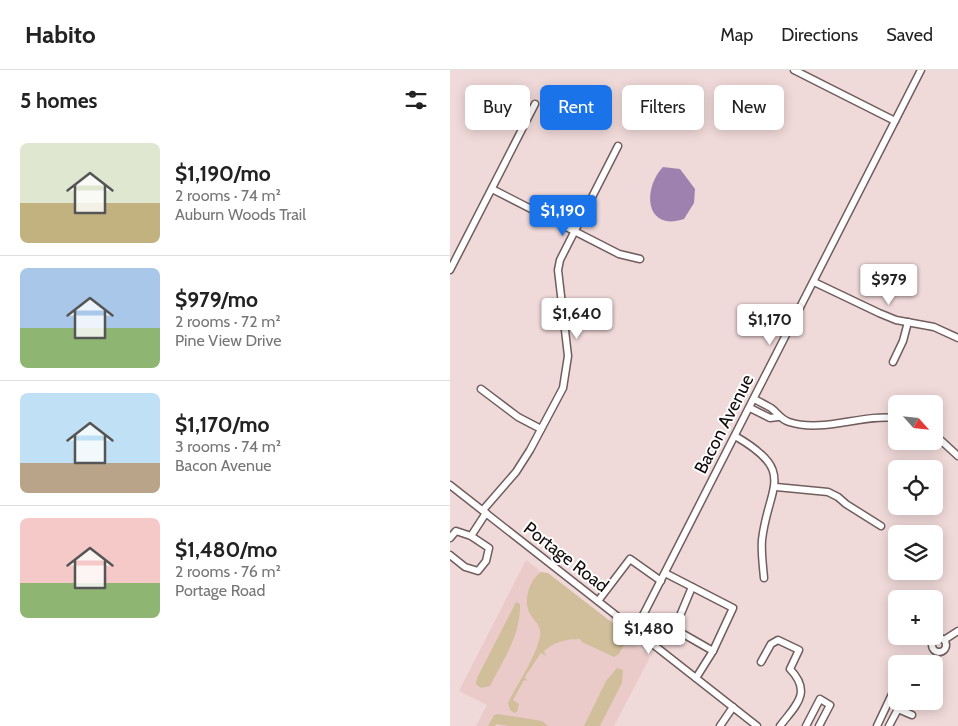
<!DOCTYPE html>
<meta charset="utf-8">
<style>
:root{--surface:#fff;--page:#f2f2f2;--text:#222;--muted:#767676;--line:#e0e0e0;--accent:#1a73e8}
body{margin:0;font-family:Cabin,sans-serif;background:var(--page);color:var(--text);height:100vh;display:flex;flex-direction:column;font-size:19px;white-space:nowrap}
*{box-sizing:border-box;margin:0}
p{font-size:16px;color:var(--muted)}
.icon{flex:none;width:28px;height:28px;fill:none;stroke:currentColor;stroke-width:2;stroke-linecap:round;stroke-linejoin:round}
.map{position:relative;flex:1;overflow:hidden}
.drawer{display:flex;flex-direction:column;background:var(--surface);width:450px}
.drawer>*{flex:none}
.hud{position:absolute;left:15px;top:15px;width:418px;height:45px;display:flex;gap:10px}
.needle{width:32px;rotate:117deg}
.buttons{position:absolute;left:438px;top:325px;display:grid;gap:10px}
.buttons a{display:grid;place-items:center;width:55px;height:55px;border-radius:8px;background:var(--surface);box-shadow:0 2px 12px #0003;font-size:25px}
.price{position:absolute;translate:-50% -42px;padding:0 11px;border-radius:5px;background:#fff;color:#222;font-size:16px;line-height:32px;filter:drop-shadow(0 1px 2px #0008)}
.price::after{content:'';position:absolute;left:50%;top:30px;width:15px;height:11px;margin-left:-8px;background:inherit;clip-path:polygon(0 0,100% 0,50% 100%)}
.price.current{background:var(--accent);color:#fff}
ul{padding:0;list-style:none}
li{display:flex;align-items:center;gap:15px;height:125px;padding:0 20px}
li+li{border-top:1px solid var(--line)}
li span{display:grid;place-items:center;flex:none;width:140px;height:100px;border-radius:8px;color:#555}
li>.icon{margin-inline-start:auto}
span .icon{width:60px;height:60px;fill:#fffc;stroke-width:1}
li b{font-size:21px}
h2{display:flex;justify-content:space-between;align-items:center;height:60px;padding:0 20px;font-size:21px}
.pill{padding:0 18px;border-radius:8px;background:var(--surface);box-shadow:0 2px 12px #0003;font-size:18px;line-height:45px}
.pill.current{background:var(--accent);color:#fff}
header{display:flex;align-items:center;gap:30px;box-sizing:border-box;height:70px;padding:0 25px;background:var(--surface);border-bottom:1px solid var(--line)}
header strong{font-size:24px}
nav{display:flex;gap:28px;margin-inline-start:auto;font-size:18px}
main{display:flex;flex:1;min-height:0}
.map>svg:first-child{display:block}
.built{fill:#eacbca}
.green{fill:#d1bf9b}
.water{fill:#9f81b0}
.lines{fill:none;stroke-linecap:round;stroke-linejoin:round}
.minor-casing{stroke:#715d5d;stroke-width:9}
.minor{stroke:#fff;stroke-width:6}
.labels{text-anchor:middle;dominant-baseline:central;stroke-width:4;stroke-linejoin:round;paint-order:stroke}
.street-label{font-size:18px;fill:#140c0c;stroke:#fff}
</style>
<header>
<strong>Habito</strong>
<nav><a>Map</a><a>Directions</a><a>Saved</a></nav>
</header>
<main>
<section class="drawer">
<h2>5 homes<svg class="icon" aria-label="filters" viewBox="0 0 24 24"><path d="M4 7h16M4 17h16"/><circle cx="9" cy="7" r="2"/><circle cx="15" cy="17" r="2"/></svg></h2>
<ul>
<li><span style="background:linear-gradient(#dfe7d0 60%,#c2b280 0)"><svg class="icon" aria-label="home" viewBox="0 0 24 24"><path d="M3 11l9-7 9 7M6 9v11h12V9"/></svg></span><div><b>$1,190/mo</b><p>2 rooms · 74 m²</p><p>Auburn Woods Trail</p></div></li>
<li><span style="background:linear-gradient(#a9c7e8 60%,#8fb573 0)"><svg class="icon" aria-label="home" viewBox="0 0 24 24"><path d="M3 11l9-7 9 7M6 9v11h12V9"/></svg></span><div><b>$979/mo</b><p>2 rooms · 72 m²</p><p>Pine View Drive</p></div></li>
<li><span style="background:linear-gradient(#bfe0f5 70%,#b9a48a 0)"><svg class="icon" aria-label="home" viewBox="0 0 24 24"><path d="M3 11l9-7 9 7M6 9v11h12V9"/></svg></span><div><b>$1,170/mo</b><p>3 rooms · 74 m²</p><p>Bacon Avenue</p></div></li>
<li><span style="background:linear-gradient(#f6c9c9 65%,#8fb573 0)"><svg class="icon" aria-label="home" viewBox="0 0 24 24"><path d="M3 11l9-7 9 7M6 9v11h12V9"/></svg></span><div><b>$1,480/mo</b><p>2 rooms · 76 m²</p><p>Portage Road</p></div></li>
</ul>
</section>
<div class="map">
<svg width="508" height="656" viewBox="0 0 508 656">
<rect width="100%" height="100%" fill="#f0d9d9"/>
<path class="built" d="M76,490L200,587L164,656H26L37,635L9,621Z"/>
<g class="green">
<path d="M91,502L98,503L173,561L177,569L169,584L164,587L132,572L130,569C116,569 104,572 94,581L96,586L91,583L76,605L75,608L78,611L74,610L63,630L69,634L67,642L64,643L60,640L58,633C66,616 93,576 90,560C89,554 83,549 80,544C73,531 79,510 91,502Z"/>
<path d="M66,532L70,534C71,565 53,590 40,616L31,618L26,614L27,608Z"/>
<path d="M167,598L173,600L172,613L150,656H134L156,611Z"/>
<path d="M48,644L92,651L98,656H59L46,654L45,656H38L44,645Z"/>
</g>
<path class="water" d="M213,97L230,99L245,119L244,133L234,149C195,162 192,119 213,97Z"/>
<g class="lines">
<g class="minor-casing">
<g id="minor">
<path d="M344,0L445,51"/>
<path d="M42,119L169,184L190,189"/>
<path d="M0,200L85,34"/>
<path d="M364,212L429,243L446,250L484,257L508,268"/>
<path d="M443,292L453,271L458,252"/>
<path d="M31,319L68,347L91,359"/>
<path d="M304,329C310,332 316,335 321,338C328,343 330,349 339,352C373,363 411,344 446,348"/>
<path d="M300,338L320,348L328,347"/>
<path d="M484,364L508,386"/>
<path d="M285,366C348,402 318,416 312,470C311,482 313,496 314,508"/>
<path d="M0,415L307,656"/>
<path d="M326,417L378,422L388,427L396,434L431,456"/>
<path d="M33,440L66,402L80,380L113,318L118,286L108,200L110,190L168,76"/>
<path d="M21,466L36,443"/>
<path d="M0,468L6,461L21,466L39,478L36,491L28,501L15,497L0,485"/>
<path d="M215,503L283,538L263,581L246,608"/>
<path d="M242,517L227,553L228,561L263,581"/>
<path d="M148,531L180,489L211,511"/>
<path d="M185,561L471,0"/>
<circle cx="489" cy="575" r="7"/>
<path d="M494,570L508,561"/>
<path d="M311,592L321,574L328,570L349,580L340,599C363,623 345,636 330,656"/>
<path d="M270,656L283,637"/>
<path d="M356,656L370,629L380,635L369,656"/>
<path d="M427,656L444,620"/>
<path d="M439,656L448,639L462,645"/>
</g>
</g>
<use href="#minor" class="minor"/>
</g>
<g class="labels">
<g class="street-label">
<text transform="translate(274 354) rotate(-63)">Bacon Avenue</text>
<text transform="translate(116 487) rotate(38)">Portage Road</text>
</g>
</g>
</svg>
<div class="buttons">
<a><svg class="needle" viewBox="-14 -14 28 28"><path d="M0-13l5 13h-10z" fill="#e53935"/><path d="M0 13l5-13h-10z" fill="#767676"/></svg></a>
<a><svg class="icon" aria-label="locate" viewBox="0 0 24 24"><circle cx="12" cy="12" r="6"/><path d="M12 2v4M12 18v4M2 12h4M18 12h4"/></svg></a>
<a><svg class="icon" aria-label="layers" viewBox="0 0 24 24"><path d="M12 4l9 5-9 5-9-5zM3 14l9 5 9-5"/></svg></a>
<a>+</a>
<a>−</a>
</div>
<b class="price current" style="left:113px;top:167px">$1,190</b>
<b class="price" style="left:439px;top:236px">$979</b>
<b class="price" style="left:127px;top:270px">$1,640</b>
<b class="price" style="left:320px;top:276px">$1,170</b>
<b class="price" style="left:199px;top:585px">$1,480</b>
<div class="hud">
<a class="pill">Buy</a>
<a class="pill current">Rent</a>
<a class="pill">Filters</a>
<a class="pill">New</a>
</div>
</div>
</main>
